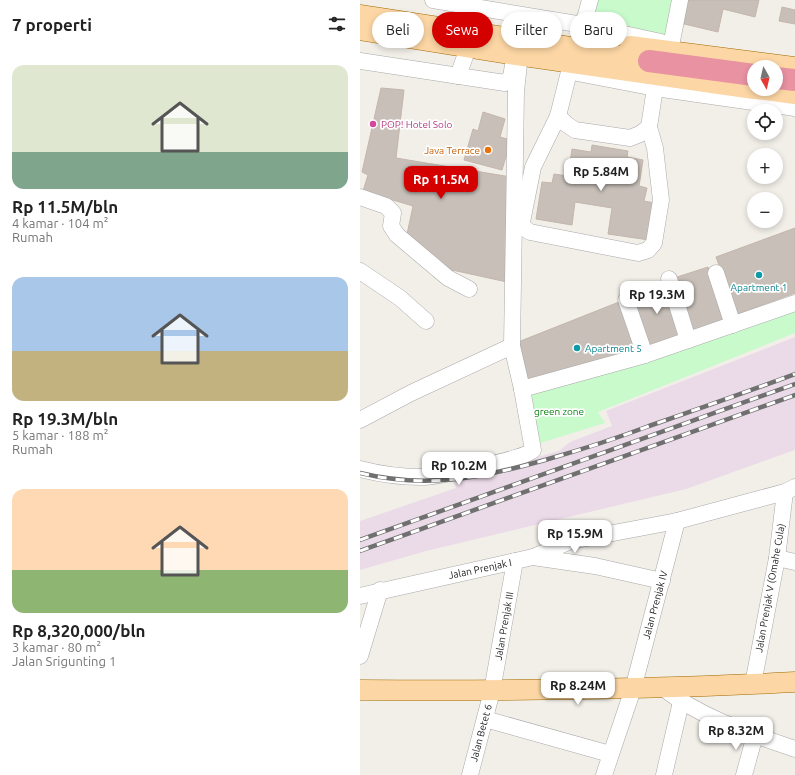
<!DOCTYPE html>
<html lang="id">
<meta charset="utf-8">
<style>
:root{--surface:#fff;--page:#f6f6f6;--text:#222;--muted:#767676;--accent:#d40000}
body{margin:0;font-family:Ubuntu,sans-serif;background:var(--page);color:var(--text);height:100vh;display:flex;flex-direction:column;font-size:15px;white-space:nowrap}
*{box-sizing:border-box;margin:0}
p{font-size:13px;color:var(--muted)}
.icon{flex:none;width:22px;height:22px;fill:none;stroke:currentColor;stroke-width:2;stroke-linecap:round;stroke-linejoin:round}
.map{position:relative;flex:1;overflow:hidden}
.panel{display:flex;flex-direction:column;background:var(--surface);width:360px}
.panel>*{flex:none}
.hud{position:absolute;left:12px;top:12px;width:363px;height:36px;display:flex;gap:8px}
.needle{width:26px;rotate:172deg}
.tools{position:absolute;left:387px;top:60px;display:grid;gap:8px}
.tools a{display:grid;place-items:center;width:36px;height:36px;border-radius:50%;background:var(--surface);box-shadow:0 2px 6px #0003;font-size:20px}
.price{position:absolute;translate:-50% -34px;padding:0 9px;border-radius:8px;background:#fff;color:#222;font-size:13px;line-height:26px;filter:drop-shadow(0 1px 2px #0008)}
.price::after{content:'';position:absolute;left:50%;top:24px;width:12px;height:9px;margin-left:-6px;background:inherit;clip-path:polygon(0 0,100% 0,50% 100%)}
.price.active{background:var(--accent);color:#fff}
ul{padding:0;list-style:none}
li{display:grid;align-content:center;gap:8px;height:212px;padding:0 12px}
li span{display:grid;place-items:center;height:124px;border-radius:12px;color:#555}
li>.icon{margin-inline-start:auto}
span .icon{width:72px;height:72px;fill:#fffc;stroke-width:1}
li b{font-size:17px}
h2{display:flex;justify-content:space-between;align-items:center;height:48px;padding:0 12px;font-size:17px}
.tag{padding:0 14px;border-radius:18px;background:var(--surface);box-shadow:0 2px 6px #0003;font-size:14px;line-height:36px}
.tag.active{background:var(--accent);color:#fff}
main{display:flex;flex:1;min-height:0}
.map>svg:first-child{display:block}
.industrial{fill:#ebdbe8}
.park{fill:#c8facc}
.building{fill:#c7bfb8;stroke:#c4b6ab}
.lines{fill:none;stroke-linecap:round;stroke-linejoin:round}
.minor-casing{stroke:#a9a9a9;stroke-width:17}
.major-casing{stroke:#a06b00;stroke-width:21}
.highway-casing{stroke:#dc2a67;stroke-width:23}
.minor{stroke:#fff;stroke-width:16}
.major{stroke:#fcd6a4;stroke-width:20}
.highway{stroke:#e892a2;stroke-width:22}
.rail-casing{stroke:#707070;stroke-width:4.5}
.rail{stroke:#fff;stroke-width:3;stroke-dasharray:9;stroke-linecap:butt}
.hotel-dot{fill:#d1479c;stroke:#fff;stroke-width:1.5}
.food-dot{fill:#e8710a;stroke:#fff;stroke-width:1.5}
.culture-dot{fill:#0f9aa8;stroke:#fff;stroke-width:1.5}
.labels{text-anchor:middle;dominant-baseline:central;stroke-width:3.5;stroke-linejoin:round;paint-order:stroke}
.hotel-label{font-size:10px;fill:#b23c85;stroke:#fff;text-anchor:start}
.food-label{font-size:10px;fill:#c56008;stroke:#fff;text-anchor:end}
.culture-label{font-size:10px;fill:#0d838f;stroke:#fff}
.park-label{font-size:10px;fill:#0c8416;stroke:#fff}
.street-label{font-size:10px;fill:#222;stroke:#fff}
</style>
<main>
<section class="panel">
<h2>7 properti<svg class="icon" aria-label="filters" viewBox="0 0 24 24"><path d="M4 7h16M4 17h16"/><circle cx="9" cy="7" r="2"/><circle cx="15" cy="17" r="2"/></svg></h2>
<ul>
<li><span style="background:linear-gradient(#dfe7d0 70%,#7fa58c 0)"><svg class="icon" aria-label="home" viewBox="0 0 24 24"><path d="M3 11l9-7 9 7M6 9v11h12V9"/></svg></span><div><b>Rp 11.5M/bln</b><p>4 kamar · 104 m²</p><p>Rumah</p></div></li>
<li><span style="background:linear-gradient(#a9c7e8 60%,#c2b280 0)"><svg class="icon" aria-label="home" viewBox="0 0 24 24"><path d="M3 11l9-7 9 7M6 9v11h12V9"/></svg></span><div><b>Rp 19.3M/bln</b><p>5 kamar · 188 m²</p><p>Rumah</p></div></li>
<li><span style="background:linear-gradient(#ffd9b3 65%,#8fb573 0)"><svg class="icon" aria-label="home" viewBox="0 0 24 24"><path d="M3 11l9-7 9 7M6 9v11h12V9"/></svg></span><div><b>Rp 8,320,000/bln</b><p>3 kamar · 80 m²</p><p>Jalan Srigunting 1</p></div></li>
</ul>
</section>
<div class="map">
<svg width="435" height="775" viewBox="0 0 435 775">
<rect width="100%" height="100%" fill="#f2efe9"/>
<path class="industrial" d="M435,337V450L326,489L66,551L0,570V521L96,488L92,477L153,464L199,451L210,442L252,426L246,411Z"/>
<g class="park">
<path d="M237,0H317L308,39L232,26Z"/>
<path d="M435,310V333L238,412L245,423L177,444L169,392Z"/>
</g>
<g class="building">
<path d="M326,0H399L395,17L363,9L358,32L320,23Z"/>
<path d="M422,7L435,10V24L419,21Z"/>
<path d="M21,88L44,90L36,158L151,177L147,282L83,268L46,239L53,206L3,191L8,175L2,172Z"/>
<path d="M123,112L145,119L140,137L151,140L142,170L104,160L113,129L118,131Z"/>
<path d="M232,145L268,151L267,157L283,160L279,186L287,188L284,201L295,203L289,240L248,234L252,208L215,202L212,225L176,219L182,182L192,183L194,174L208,176L212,149L231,152Z"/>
<path d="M435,228V293L377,314L356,257Z"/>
<path d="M348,267L365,321L332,332L314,278Z"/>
<path d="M305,283L322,337L289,348L271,294Z"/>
<path d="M259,302L278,354L165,383L158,342Z"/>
</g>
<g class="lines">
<g class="minor-casing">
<g id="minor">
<path d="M73,0L223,25L301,42"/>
<path d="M217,48L230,0"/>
<path d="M310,51L320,0"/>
<path d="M0,61L145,83L151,77L153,65"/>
<path d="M209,72L198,116L173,167L162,222L164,228L170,232L278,253L288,250L294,243L301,200L295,148L289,127L295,88"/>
<path d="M212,72L295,88L435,108"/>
<path d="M98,76L108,48"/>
<path d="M198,116L206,124L215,130L270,138L280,134L289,127"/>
<path d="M0,197L26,206L33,213L31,226L37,235L88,278L109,289"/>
<path d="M0,271L40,298L66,321"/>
<path d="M356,273L373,325"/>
<path d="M309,279L328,340"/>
<path d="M266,300L285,355"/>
<path d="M162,389L285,355L435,303"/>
<path d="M0,420L51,393L152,346"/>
<path d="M0,469C19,474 41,477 61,477C75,477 167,459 173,450L162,389L152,346L156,91L160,55"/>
<path d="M173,557L235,566L302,581"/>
<path d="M417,558L435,562"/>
<path d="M0,596L173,557L211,541L317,521L425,492L435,487"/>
<path d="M0,656L20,590"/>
<path d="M393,684L417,558L425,492"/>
<path d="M303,688C341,718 389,733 435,749"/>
<path d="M125,719L250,754"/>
<path d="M110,775L132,691L155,561"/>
<path d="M244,775L273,689L317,521"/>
<path d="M304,775L321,702"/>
<path d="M384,775L395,735"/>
</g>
</g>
<g class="major-casing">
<g id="major">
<path d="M0,15L217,48L288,61"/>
<path d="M0,30L155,55L394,89"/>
<path d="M270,46L435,67"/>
<path d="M396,89L435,94"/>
<path d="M0,690C145,691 290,690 435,682"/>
</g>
</g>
<g class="highway-casing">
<g id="highway">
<path d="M289,61L394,75"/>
<path d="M416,78L435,80"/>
</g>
</g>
<use href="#minor" class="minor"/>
<use href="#major" class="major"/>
<use href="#highway" class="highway"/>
<g class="rail-casing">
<g id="rail">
<path d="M0,473C66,489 121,478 185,460C220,450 255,439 289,426C338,409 386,392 435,374"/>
<path d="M0,540L435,384"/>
<path d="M0,551L435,395"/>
</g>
</g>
<use href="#rail" class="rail"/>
</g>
<circle class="hotel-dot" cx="13" cy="124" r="4"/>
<circle class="food-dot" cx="128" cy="150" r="4"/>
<g class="culture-dot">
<circle cx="399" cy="275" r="4"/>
<circle cx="217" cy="348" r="4"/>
</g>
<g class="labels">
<g class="hotel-label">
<text x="21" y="124">POP! Hotel Solo</text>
</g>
<g class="food-label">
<text x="120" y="150">Java Terrace</text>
</g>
<g class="culture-label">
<text x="399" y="287">Apartment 1</text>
<text x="225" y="348" text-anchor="start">Apartment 5</text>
</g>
<g class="park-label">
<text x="199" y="411">green zone</text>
</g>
<g class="street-label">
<text transform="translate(120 569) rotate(-12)">Jalan Prenjak I</text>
<text transform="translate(410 588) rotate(-80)">Jalan Prenjak V (Omahe Cula)</text>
<text transform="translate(295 605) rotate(-75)">Jalan Prenjak IV</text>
<text transform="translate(144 626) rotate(-80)">Jalan Prenjak III</text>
<text transform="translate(121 733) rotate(-75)">Jalan Betet 6</text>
</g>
</g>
</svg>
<div class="tools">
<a><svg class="needle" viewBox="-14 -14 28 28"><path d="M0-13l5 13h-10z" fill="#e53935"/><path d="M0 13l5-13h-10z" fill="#767676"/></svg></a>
<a><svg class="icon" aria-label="locate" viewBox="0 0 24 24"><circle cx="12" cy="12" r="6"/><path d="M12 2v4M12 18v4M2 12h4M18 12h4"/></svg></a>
<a>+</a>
<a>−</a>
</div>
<b class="price" style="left:241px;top:192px">Rp 5.84M</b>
<b class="price active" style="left:81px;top:200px">Rp 11.5M</b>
<b class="price" style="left:297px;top:315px">Rp 19.3M</b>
<b class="price" style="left:99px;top:486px">Rp 10.2M</b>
<b class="price" style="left:215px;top:554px">Rp 15.9M</b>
<b class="price" style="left:218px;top:706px">Rp 8.24M</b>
<b class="price" style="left:376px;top:751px">Rp 8.32M</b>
<div class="hud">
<a class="tag">Beli</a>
<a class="tag active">Sewa</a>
<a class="tag">Filter</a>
<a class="tag">Baru</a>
</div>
</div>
</main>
